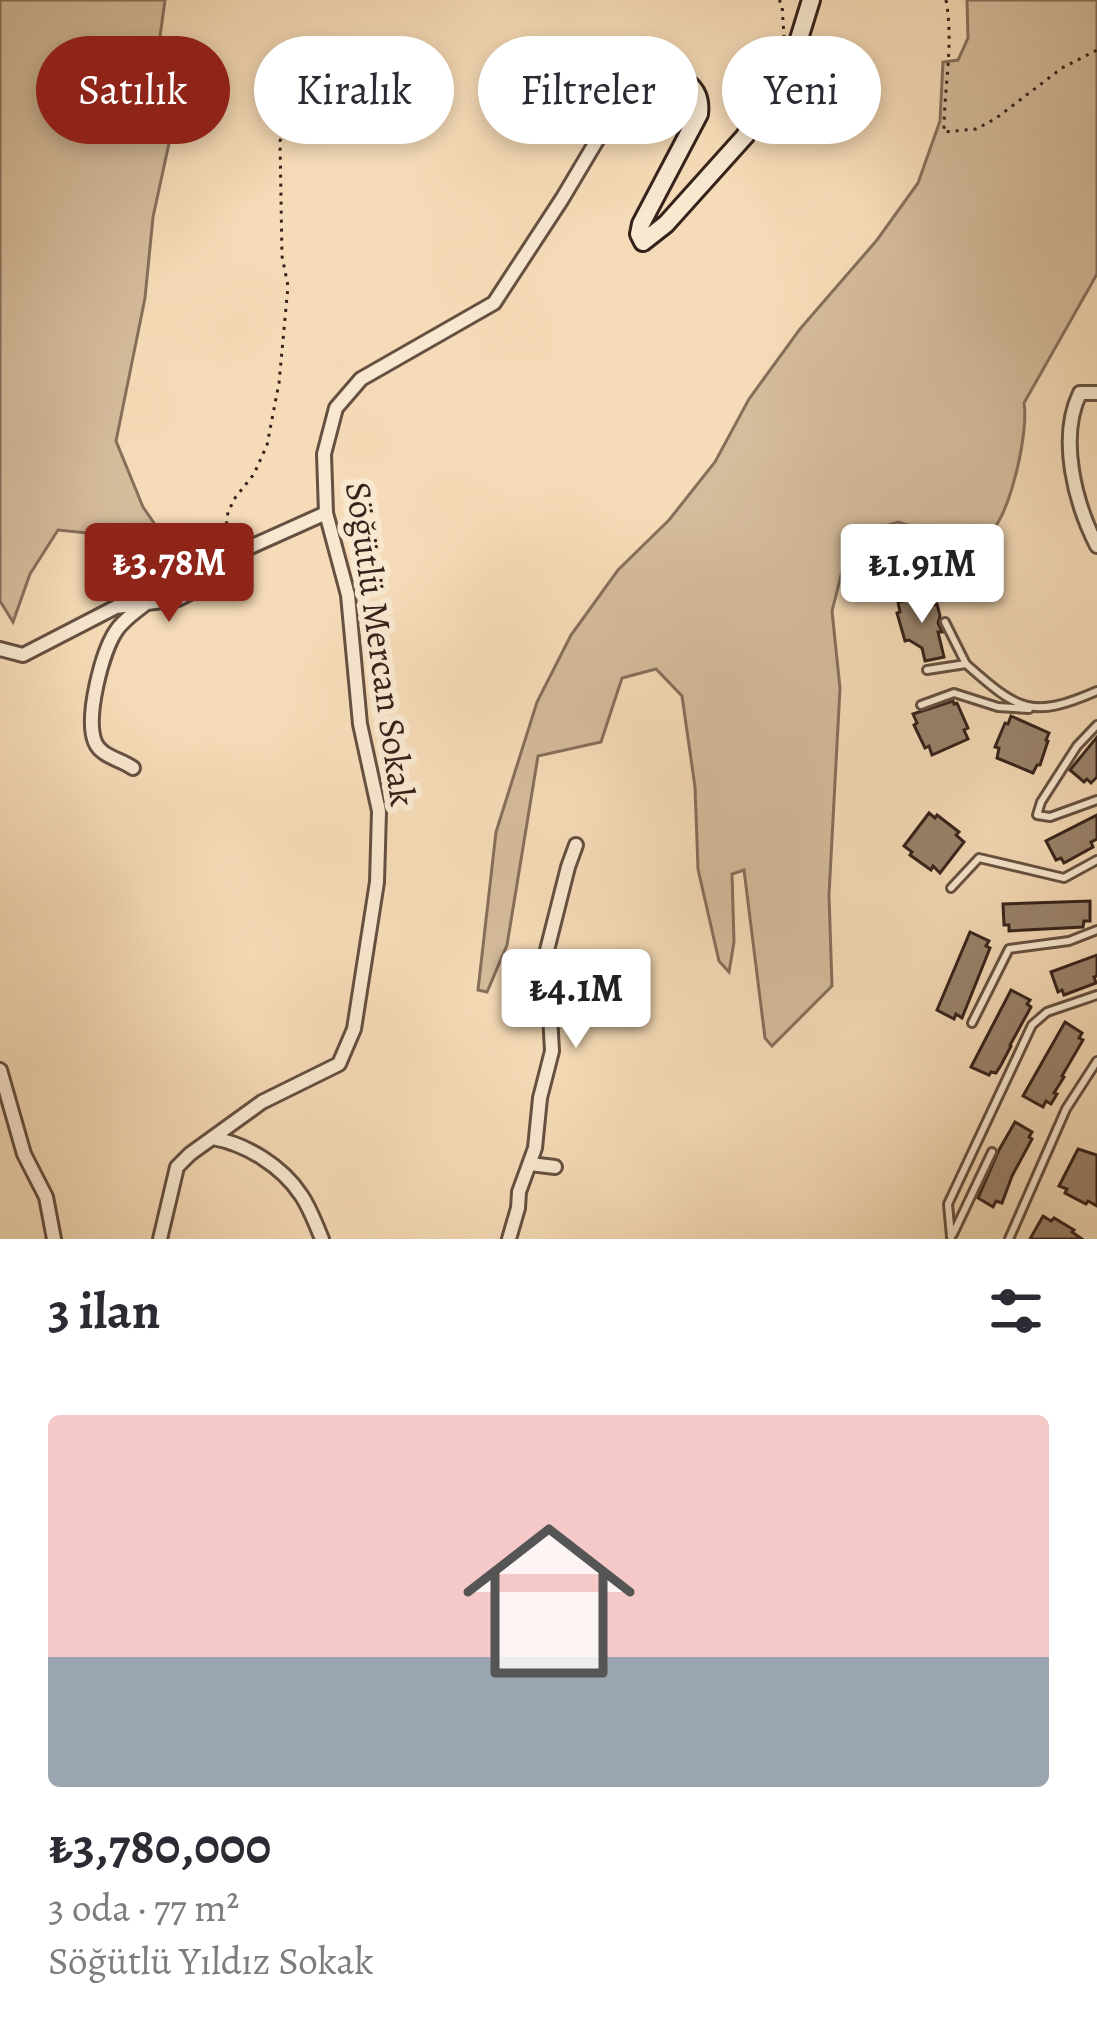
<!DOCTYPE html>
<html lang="tr">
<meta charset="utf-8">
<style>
:root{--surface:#fff;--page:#f2f2f3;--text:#2b2b33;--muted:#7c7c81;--accent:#8f2418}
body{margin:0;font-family:Alegreya,serif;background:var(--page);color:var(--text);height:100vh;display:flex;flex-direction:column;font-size:45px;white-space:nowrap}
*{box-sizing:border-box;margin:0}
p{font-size:39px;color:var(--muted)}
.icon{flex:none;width:66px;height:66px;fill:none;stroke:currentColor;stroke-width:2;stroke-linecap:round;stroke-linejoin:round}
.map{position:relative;height:1239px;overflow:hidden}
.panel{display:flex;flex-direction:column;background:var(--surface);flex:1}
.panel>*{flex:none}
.guide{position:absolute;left:36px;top:36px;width:1026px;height:108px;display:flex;gap:24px}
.price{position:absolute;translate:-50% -102px;padding:0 27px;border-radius:12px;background:#fff;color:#222;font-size:39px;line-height:78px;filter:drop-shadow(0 3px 6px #0008)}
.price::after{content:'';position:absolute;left:50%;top:72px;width:36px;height:27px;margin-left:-18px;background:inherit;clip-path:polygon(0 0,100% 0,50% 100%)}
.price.active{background:var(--accent);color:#fff}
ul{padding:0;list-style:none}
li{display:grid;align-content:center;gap:24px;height:636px;padding:0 48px}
li span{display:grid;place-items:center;height:372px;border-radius:12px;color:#555}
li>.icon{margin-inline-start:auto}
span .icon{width:216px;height:216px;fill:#fffc;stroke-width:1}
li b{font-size:51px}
h2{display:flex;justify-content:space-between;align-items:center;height:144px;padding:0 48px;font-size:51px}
.chip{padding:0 42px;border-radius:54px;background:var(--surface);box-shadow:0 6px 18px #0003;font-size:42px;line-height:108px}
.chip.active{background:var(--accent);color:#fff}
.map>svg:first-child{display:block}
.green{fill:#d5bc9c;stroke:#866f5b;stroke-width:3}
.building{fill:#99826c;stroke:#36221a;stroke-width:3}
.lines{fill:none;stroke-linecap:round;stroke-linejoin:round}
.lane-casing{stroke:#665041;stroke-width:12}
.street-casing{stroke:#665041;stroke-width:18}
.secondary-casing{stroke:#36221a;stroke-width:22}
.path{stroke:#36221a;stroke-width:3;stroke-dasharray:3 6;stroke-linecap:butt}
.lane{stroke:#f8e8d0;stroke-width:6}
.street{stroke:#f8e8d0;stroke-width:12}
.secondary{stroke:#f8e8d0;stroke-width:16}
.labels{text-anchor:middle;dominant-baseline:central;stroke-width:12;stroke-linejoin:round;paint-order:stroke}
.street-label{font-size:36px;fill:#36221a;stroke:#f8e8d0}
</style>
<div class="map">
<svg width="1097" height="1239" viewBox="0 0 1097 1239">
<rect width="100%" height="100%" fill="#f5dbb7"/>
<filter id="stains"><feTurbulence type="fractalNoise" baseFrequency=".00167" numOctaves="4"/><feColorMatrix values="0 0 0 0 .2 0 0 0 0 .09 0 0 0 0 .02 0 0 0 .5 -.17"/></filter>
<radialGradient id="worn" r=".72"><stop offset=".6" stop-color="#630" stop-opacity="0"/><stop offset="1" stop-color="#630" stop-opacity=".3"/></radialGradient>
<g class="green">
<path d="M0,0H165L158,51L171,134L153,217L145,298L116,441L143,507L167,542L148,555L97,534L58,530L30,574L13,622L0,601Z"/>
<path d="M967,0H1097V274L1024,403C1029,431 1011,511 991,532C984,540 969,546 959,552L931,532L898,522L851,536L832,611L840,688L829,895L832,986L772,1046L765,1038L744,870L732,874L734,942L729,972L719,961L698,869L695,787L682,696L656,669L622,678L601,742L538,756L507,945L487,992L478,990L496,832L537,702L571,635L618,570L669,520L715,462L749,399L800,329L877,240L918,183L940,121L943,62L958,60L968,38Z"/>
</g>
<g class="building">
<path d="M927,596L929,606L937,604L940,616L938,623L942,632H938L944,657L925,661L922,648L909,640L905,641L897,613L900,612L898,602Z"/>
<path d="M953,701L954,704L957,703L968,728L964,730L968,739L932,755L929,746L925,748L914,725L917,723L913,714Z"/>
<path d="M1011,716L1049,733L1046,740L1048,741L1040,765H1037L1033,773L997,758L999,748L995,747L1005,723L1008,724Z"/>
<path d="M1097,737V777L1091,783L1087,779L1084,782L1070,770Z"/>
<path d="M929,813L935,818L937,815L959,832L956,835L964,842L940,873L933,866L931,870L910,855L912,852L904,846Z"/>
<path d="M1097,815V839L1091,842L1093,847L1064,863L1061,858L1056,860L1046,841Z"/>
<path d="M1090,901V921H1084L1083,927L1009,931V925H1004L1003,904Z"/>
<path d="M970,932L989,941L986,946L990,948L962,1018L956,1014L954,1019L937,1010Z"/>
<path d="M1097,955V976L1094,977L1096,983L1064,995L1062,990L1058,992L1051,972Z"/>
<path d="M1011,990L1030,1000L1027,1004L1031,1007L1010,1045L1011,1046L1001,1065L996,1073L991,1072L989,1075L971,1067Z"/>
<path d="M1065,1022L1082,1033L1079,1038L1083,1040L1062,1076L1064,1077L1054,1093L1057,1094L1051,1104L1046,1101L1043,1107L1023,1096Z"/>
<path d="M1015,1122L1032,1132L1029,1137L1032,1139L1012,1176L1002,1203L996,1201L993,1207L978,1198L999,1150Z"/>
<path d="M1078,1149L1097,1155V1206L1088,1201L1086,1204L1065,1193L1067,1189L1059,1186Z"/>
<path d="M1043,1216L1051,1221L1054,1218L1074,1230L1072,1232L1082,1239H1030Z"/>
</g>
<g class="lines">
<g class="lane-casing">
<g id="lane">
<path d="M945,622L966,664"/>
<path d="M927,670L966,664C1018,710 1031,720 1097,691"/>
<path d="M921,705L954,693L998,707L1029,709"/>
<path d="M1097,725L1077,746L1041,802L1037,815L1050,817L1097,800"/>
<path d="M951,888L979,858L1064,878L1097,860"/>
<path d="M972,1023L1009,949L1069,941L1097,930"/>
<path d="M953,1234L992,1152"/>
<path d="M951,1237L948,1204L1032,1025L1047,1012L1097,995"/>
<path d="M1009,1239L1066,1109L1097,1061"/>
</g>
</g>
<g class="street-casing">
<g id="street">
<path d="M1097,393H1080C1058,438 1075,503 1097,546"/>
<path d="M162,588L189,593"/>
<path d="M0,649L23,655L116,607L178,599L190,593L239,552L326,513"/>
<path d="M133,768C121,759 101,757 95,742C85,717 102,652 116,631C123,620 134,613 144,605"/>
<path d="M0,1070L24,1154L46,1197L54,1239"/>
<path d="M213,1138C246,1144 282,1166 301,1195C310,1208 316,1225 322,1239"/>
<path d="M530,1164L555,1167"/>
<path d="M160,1239L177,1167L190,1154L262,1102L339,1064L354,1029L377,882L379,811L360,724L348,595L326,513L324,454L336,408L361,379L494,303L562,199L618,105L644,70"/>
<path d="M509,1239L518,1208L519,1192L535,1148L540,1098L552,1051L550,1014L543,966L568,867L576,845"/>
</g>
</g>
<g class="secondary-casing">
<path id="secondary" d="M644,70C672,72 703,81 699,114L641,224L639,234L643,242L666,224L745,136L794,55L811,0"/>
</g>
<g class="path">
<path d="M779,0L782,4L784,37"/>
<path d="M946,0C954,44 944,87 944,132L976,129L995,119L1062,68L1097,50"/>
<path d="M229,542L226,527L228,512L235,498L254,474L267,445L279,383L288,286L282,256L280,141L286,127L298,116"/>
</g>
<use href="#lane" class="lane"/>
<use href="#street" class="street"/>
<use href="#secondary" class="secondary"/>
</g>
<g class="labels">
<g class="street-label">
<text transform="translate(381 644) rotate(82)">Söğütlü Mercan Sokak</text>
</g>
</g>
<rect width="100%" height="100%" filter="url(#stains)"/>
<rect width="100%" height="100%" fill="url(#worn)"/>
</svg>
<b class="price active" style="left:169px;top:625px">₺3.78M</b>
<b class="price" style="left:922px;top:626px">₺1.91M</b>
<b class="price" style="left:576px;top:1051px">₺4.1M</b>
<div class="guide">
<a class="chip active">Satılık</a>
<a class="chip">Kiralık</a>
<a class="chip">Filtreler</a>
<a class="chip">Yeni</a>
</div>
</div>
<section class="panel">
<h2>3 ilan<svg class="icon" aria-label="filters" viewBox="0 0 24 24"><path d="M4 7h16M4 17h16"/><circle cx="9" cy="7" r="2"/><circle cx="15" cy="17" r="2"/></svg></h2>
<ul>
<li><span style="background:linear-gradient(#f6c9c9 65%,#9aa5b1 0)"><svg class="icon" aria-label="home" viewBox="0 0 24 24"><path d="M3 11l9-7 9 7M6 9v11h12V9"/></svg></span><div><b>₺3,780,000</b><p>3 oda · 77 m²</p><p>Söğütlü Yıldız Sokak</p></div></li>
</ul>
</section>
